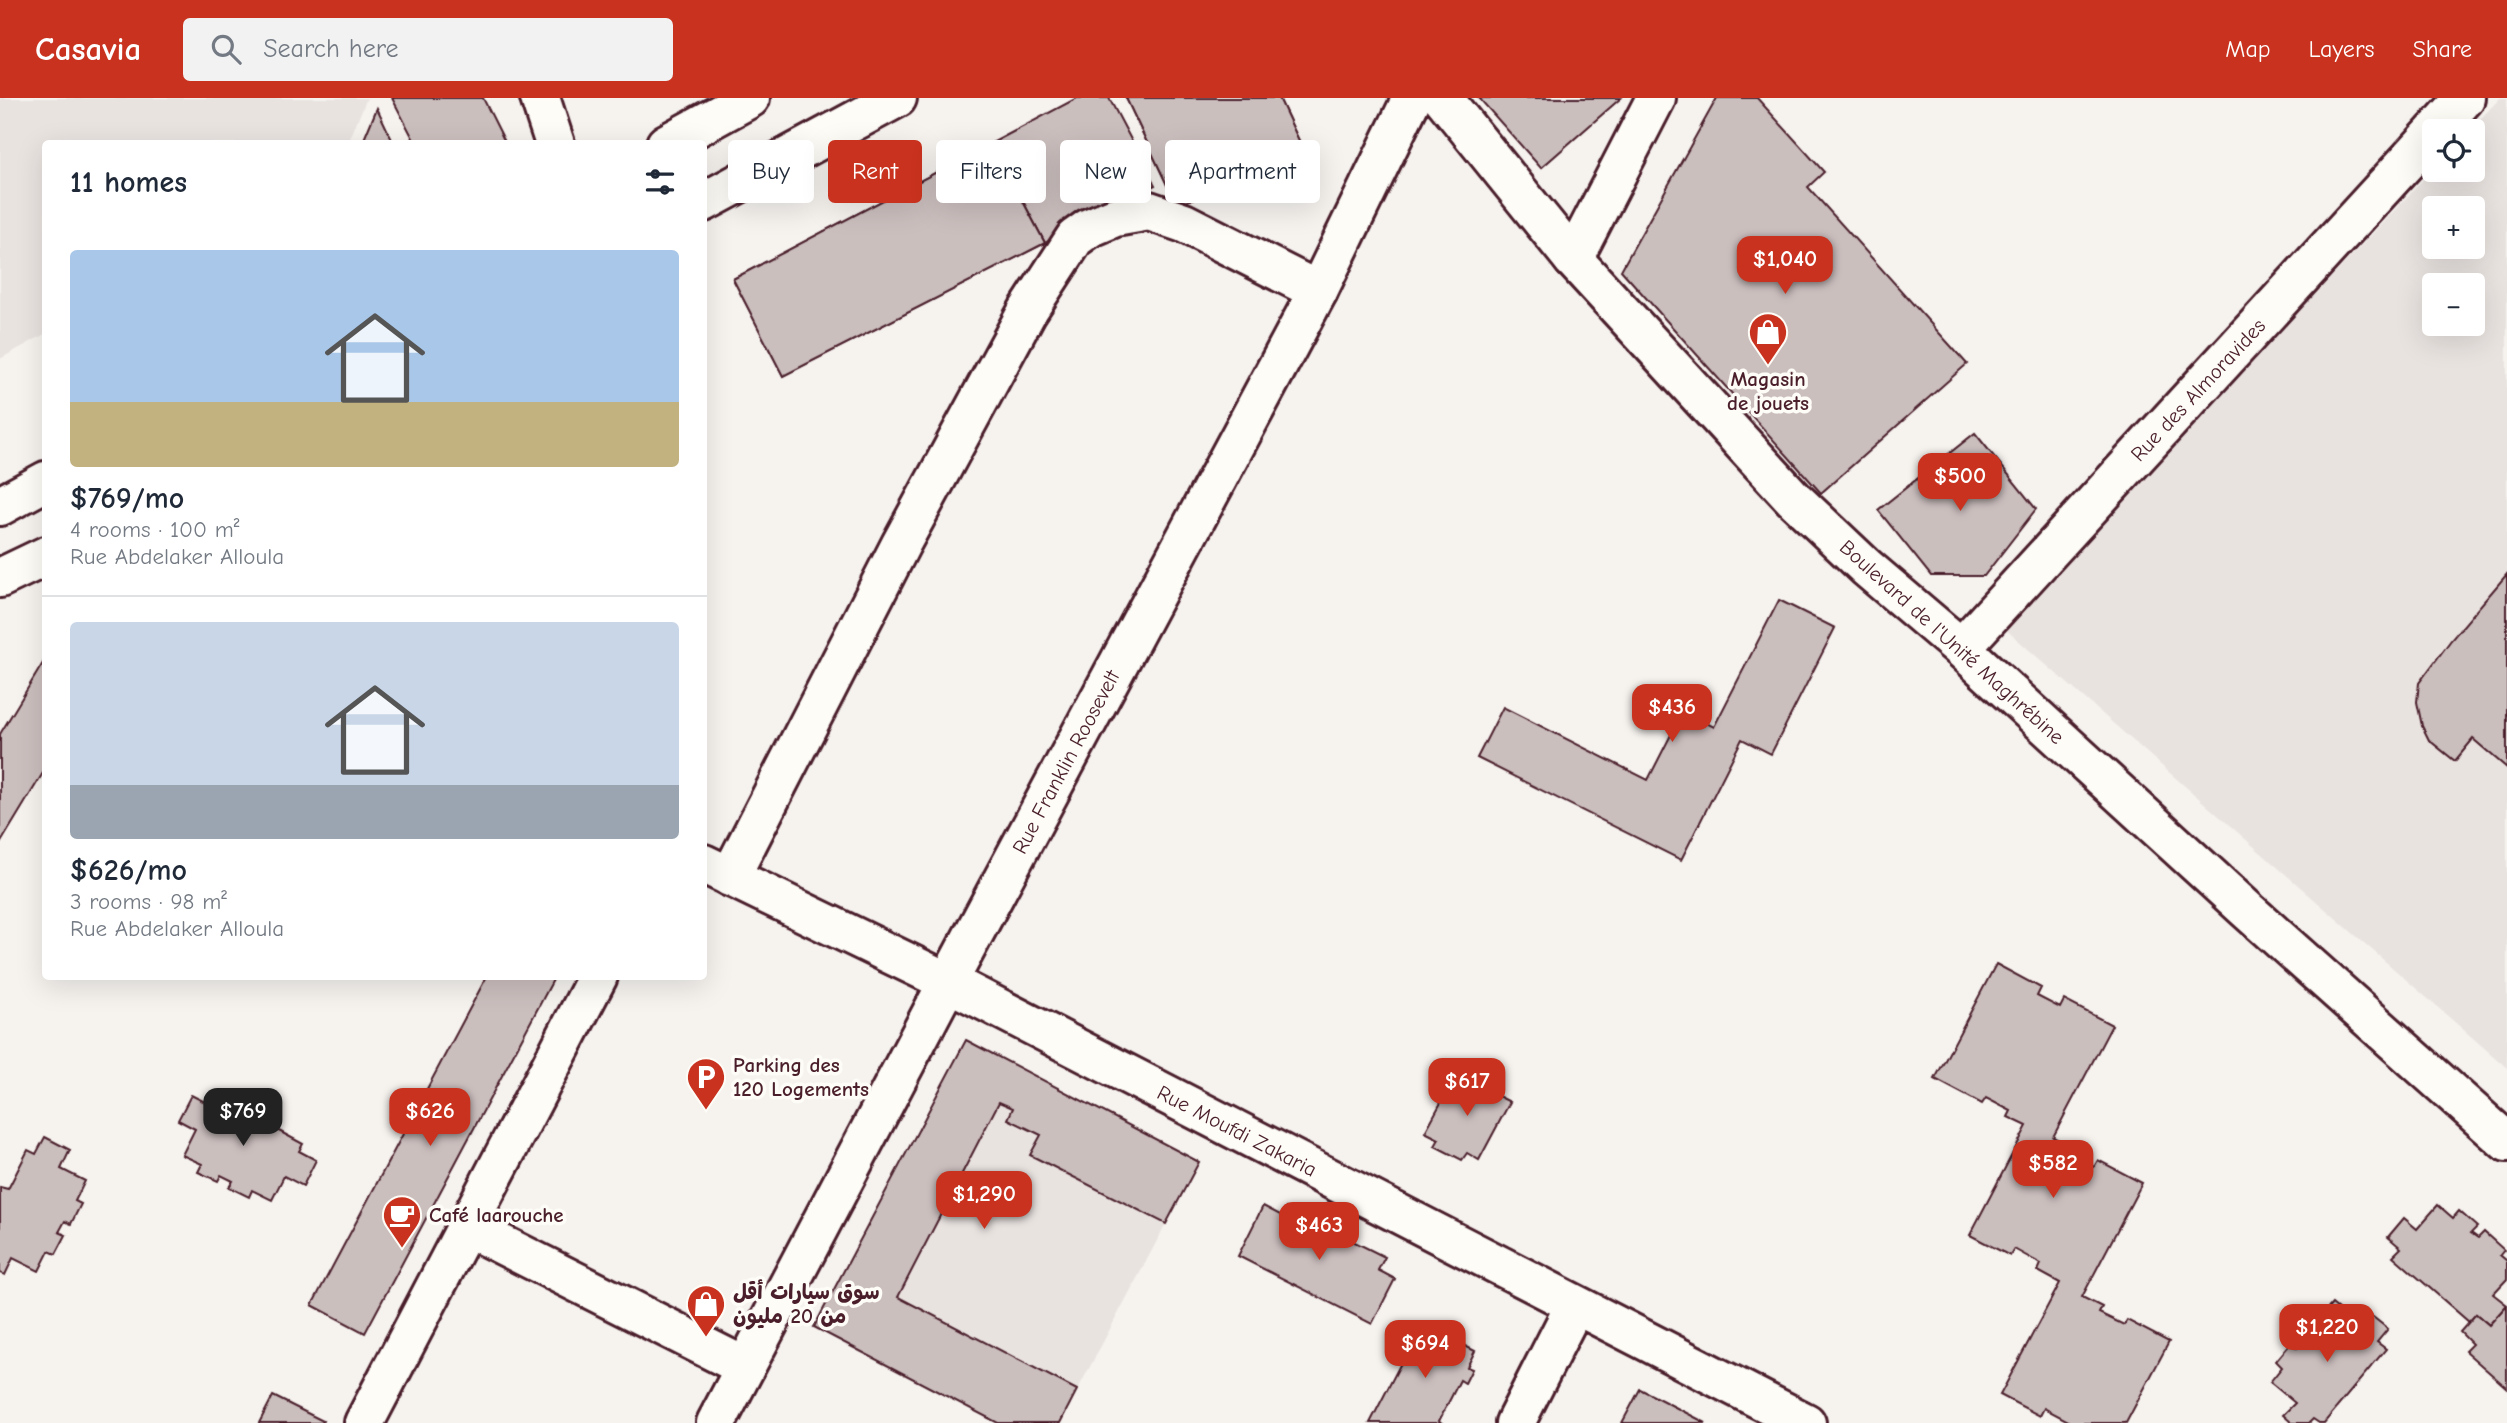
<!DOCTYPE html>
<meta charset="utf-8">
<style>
:root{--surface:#fff;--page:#f2f2f3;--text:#1f2937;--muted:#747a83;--line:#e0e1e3;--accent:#c8321e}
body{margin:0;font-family:"Comic Neue","Playpen Sans Arabic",sans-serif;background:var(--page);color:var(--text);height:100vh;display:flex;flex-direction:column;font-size:26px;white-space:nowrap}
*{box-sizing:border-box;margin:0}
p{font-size:23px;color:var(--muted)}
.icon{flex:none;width:38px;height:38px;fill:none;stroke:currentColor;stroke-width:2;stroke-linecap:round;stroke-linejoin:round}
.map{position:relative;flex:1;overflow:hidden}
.details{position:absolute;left:42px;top:42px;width:665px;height:840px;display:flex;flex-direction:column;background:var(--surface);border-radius:7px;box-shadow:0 7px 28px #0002}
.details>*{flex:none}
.top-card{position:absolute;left:728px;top:42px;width:665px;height:63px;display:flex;gap:14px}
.controls{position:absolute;left:2422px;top:21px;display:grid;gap:14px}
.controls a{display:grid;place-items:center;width:63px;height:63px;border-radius:7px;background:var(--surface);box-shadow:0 7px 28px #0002;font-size:35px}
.price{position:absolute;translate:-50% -60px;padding:0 16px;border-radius:14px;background:var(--accent);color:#fff;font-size:23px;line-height:46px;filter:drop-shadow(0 2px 4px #0008)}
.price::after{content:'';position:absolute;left:50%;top:42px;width:21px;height:16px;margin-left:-10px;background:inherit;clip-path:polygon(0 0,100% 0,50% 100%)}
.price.active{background:#222;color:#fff}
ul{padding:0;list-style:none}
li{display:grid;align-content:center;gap:14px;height:371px;padding:0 28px}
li+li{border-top:2px solid var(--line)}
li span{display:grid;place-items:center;height:217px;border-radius:7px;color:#555}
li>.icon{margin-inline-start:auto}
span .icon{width:126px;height:126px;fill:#fffc;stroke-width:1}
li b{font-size:30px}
h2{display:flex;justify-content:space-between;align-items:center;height:84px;padding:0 28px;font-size:30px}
.chip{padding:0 24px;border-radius:7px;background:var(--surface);box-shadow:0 7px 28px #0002;font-size:24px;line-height:63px}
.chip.active{background:var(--accent);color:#fff}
header{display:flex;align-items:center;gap:42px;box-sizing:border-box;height:98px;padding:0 35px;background:var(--accent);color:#fff}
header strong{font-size:33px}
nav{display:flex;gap:38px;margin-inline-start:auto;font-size:24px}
.search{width:490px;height:63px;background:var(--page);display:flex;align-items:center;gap:18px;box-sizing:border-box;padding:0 24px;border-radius:7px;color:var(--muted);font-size:26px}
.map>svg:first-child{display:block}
.built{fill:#e9e3e0;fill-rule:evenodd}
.building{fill:#cbbfbe;stroke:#4a1f2b;stroke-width:2}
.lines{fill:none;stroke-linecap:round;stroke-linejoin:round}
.minor-casing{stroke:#4a1f2b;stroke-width:44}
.major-casing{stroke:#4a1f2b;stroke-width:44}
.minor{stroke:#fdfcf7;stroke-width:38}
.major{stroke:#fdfcf7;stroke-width:38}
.labels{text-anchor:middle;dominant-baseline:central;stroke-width:7;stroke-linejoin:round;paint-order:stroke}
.poi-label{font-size:21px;font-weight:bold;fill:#4a1f2b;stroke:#fdfcf7;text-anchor:start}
.street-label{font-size:21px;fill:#4a1f2b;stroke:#fdfcf7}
</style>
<header>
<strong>Casavia</strong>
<div class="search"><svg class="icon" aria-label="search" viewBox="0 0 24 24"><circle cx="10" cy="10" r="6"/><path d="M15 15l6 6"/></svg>Search here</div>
<nav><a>Map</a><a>Layers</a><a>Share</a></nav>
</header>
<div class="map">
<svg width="2507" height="1325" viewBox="0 0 2507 1325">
<rect width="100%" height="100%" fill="#f6f3ef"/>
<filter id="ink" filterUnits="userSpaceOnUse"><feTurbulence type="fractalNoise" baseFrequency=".0143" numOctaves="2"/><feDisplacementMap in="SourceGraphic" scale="14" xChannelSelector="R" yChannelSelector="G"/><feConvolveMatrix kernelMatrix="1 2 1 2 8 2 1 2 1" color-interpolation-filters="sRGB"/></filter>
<g filter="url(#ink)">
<g class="built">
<path d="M0,0H367L348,45L46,46L45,236L0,261Z"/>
<path d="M2500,0H2507V970L2003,529L2434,70L2473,72V33H2469ZM2434,110H2473V149H2434ZM2434,187H2473V226H2434Z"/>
<path d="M966,942L1199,1064L1060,1325H998L814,1229Z"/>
</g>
<g class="building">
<path d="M392,0H483L506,46H416Z"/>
<path d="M1077,0H1109L1155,87L1045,145L992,45Z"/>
<path d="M1126,0H1279L1302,49L1177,108Z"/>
<path d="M1126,0H1279L1302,49L1177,108Z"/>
<path d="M1479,0H1621L1541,70Z"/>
<path d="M1717,0H1757L1824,74L1808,89L1967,266L1821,395L1621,172Z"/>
<path d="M377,10L394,46H362Z"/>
<path d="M992,45L1045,145L783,278L733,181Z"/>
<path d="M992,45L1045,145L783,278L733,181Z"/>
<path d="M1975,335L2036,411L1984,478H1931L1878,412Z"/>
<path d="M2507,476V670L2473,641L2455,663L2429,642L2422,628L2417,604L2419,585L2451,542Z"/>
<path d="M1779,502L1835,530L1771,656L1742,641L1681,762L1477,660L1503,609L1648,682L1683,613L1714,629Z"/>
<path d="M46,560V670L0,746V636Z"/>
<path d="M1996,866L2041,890L2037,898L2060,910L2064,902L2112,927L2053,1039L2076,1051L2073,1058L2094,1069L2098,1062L2142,1085L2082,1199L2102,1209L2099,1215L2124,1227L2127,1222L2169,1244L2126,1325H2072L2044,1310L2040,1318L2000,1297L2060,1185L2038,1173L2041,1166L2014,1151L2010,1158L1970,1137L2027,1028L2008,1019L2011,1013L1986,1000L1982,1006L1935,981Z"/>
<path d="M487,878H555L365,1235L312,1207Z"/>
<path d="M966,942L1199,1064L1166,1126L1030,1057L1041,1037L1008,1021L1013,1010L999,1004L898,1199L1077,1292L1060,1325H998L814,1229Z"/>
<path d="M1457,975L1475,985L1478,980L1495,989L1492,995L1510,1004L1479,1062L1467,1055L1462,1062L1435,1048L1439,1041L1425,1034Z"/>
<path d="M191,997L209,1006L213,1000L250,1018L254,1012L267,1019L264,1025L303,1046L299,1053L316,1062L303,1088L284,1078L272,1102L252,1092L249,1099L229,1089L233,1083L221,1077L218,1083L198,1074L202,1066L182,1057L195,1031L178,1022Z"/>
<path d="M45,1039L70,1052L61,1071L85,1083L75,1103L81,1106L71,1126L65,1123L59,1134L66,1137L56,1156L49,1153L39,1173L13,1160L5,1177L0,1175V1089L8,1091L28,1052L36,1056Z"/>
<path d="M2438,1107L2453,1120L2459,1113L2477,1129L2471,1135L2478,1140L2484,1134L2504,1152L2500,1157L2507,1163V1181L2493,1196L2507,1207L2489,1227L2476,1216L2469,1224L2393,1158L2401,1150L2388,1139L2404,1120L2417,1131Z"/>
<path d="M1263,1108L1282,1118L1286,1110L1385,1159L1378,1172L1395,1181L1372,1226L1238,1158Z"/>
<path d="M2332,1206L2357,1227L2368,1215L2388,1231L2377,1244L2386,1251L2324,1325H2319L2313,1321L2309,1325H2292L2283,1317L2295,1305L2270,1284L2282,1269L2276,1263L2291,1245L2297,1250L2303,1244L2296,1238L2314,1217L2319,1221Z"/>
<path d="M2507,1207V1206V1290L2465,1253L2472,1246L2460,1234L2476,1216L2489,1227Z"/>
<path d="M1421,1226L1475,1253L1467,1269L1472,1271L1465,1285L1460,1282L1439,1323L1442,1325H1370Z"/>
<path d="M1640,1291L1706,1325H1622Z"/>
<path d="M273,1298L323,1323L322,1325H259Z"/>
</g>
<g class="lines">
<g class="minor-casing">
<g id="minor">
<path d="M540,0L555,46"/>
<path d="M1443,0L1573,161L1793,400L1867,470L1961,550L2247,812L2507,1044"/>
<path d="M2435,33L2465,0"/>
<path d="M1573,161L1656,0"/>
<path d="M1961,550L2434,34"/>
<path d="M704,766L948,884L1806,1325"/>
<path d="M730,779L901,446L1027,214L1075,140L1089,130L1115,119L1149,113L1184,125L1318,193"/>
<path d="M467,1129L745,1269"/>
<path d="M364,1325L598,878"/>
<path d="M716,1325L948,884L1318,193L1412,0"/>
<path d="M1515,1325L1575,1207"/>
</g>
</g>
<g class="major-casing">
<g id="major">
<path d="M666,46L750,0"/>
<path d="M704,104L897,0"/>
<path d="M0,408L46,383"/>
<path d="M0,480L46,458"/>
</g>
</g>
<use href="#minor" class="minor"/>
<use href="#major" class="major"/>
</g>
</g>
<defs>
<g id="shop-pin" transform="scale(2.0125)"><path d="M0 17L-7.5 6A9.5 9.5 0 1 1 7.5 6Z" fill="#c8321e" stroke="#fdfcf7"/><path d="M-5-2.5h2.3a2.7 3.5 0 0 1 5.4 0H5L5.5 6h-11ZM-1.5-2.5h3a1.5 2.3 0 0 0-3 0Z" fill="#fff"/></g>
<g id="parking-pin" transform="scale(2.0125)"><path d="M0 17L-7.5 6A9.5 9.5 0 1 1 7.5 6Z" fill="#c8321e" stroke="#fdfcf7"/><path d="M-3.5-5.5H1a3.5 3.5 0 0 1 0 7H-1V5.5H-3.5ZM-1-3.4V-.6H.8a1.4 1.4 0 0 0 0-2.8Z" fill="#fff"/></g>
<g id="cafe-pin" transform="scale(2.0125)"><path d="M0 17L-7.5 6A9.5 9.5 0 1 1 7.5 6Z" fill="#c8321e" stroke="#fdfcf7"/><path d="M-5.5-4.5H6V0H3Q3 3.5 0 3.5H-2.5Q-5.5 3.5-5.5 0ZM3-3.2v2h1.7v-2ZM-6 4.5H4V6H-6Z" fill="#fff"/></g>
</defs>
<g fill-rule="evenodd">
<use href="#shop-pin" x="1768" y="234"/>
<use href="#parking-pin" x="706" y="979"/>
<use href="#cafe-pin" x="402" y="1117"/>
<use href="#shop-pin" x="706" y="1206"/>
</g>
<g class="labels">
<g class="poi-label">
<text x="1768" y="281" text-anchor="middle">Magasin<tspan x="1768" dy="24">de jouets</tspan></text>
<text x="733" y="967">Parking des<tspan x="733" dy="24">120 Logements</tspan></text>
<text x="429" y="1117">Café laarouche</text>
<text x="733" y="1194">سوق سيارات أقل<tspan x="733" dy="24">من 20 مليون</tspan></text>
</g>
<g class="street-label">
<text transform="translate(2198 292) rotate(-47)">Rue des Almoravides</text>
<text transform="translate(1952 544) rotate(42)">Boulevard de l'Unité Maghrébine</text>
<text transform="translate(1066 664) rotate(-62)">Rue Franklin Roosevelt</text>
<text transform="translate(1237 1033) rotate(27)">Rue Moufdi Zakaria</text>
</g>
</g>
</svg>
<div class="controls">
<a><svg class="icon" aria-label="locate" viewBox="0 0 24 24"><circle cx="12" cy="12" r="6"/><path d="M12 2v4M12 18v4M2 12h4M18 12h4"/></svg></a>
<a>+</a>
<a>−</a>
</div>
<b class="price" style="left:1785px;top:198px">$1,040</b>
<b class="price" style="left:1960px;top:415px">$500</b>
<b class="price" style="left:1672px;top:646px">$436</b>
<b class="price" style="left:1467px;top:1020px">$617</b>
<b class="price active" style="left:243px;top:1050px">$769</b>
<b class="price" style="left:430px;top:1050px">$626</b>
<b class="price" style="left:2053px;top:1102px">$582</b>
<b class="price" style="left:984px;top:1133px">$1,290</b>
<b class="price" style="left:1319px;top:1164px">$463</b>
<b class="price" style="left:2327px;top:1266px">$1,220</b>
<b class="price" style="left:1425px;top:1282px">$694</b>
<div class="top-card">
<a class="chip">Buy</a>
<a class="chip active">Rent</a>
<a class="chip">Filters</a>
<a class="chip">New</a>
<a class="chip">Apartment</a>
</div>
<section class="details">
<h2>11 homes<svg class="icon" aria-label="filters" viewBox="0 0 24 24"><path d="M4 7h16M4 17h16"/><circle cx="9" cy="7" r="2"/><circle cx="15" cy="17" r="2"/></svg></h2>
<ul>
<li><span style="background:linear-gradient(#a9c7e8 70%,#c2b280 0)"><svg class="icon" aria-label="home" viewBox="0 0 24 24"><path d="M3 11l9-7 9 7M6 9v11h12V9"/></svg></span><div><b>$769/mo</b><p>4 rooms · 100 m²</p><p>Rue Abdelaker Alloula</p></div></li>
<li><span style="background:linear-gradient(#c9d6e8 75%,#9aa5b1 0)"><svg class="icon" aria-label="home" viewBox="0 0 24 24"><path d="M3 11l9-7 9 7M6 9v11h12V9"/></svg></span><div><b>$626/mo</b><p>3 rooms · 98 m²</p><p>Rue Abdelaker Alloula</p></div></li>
</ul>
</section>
</div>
